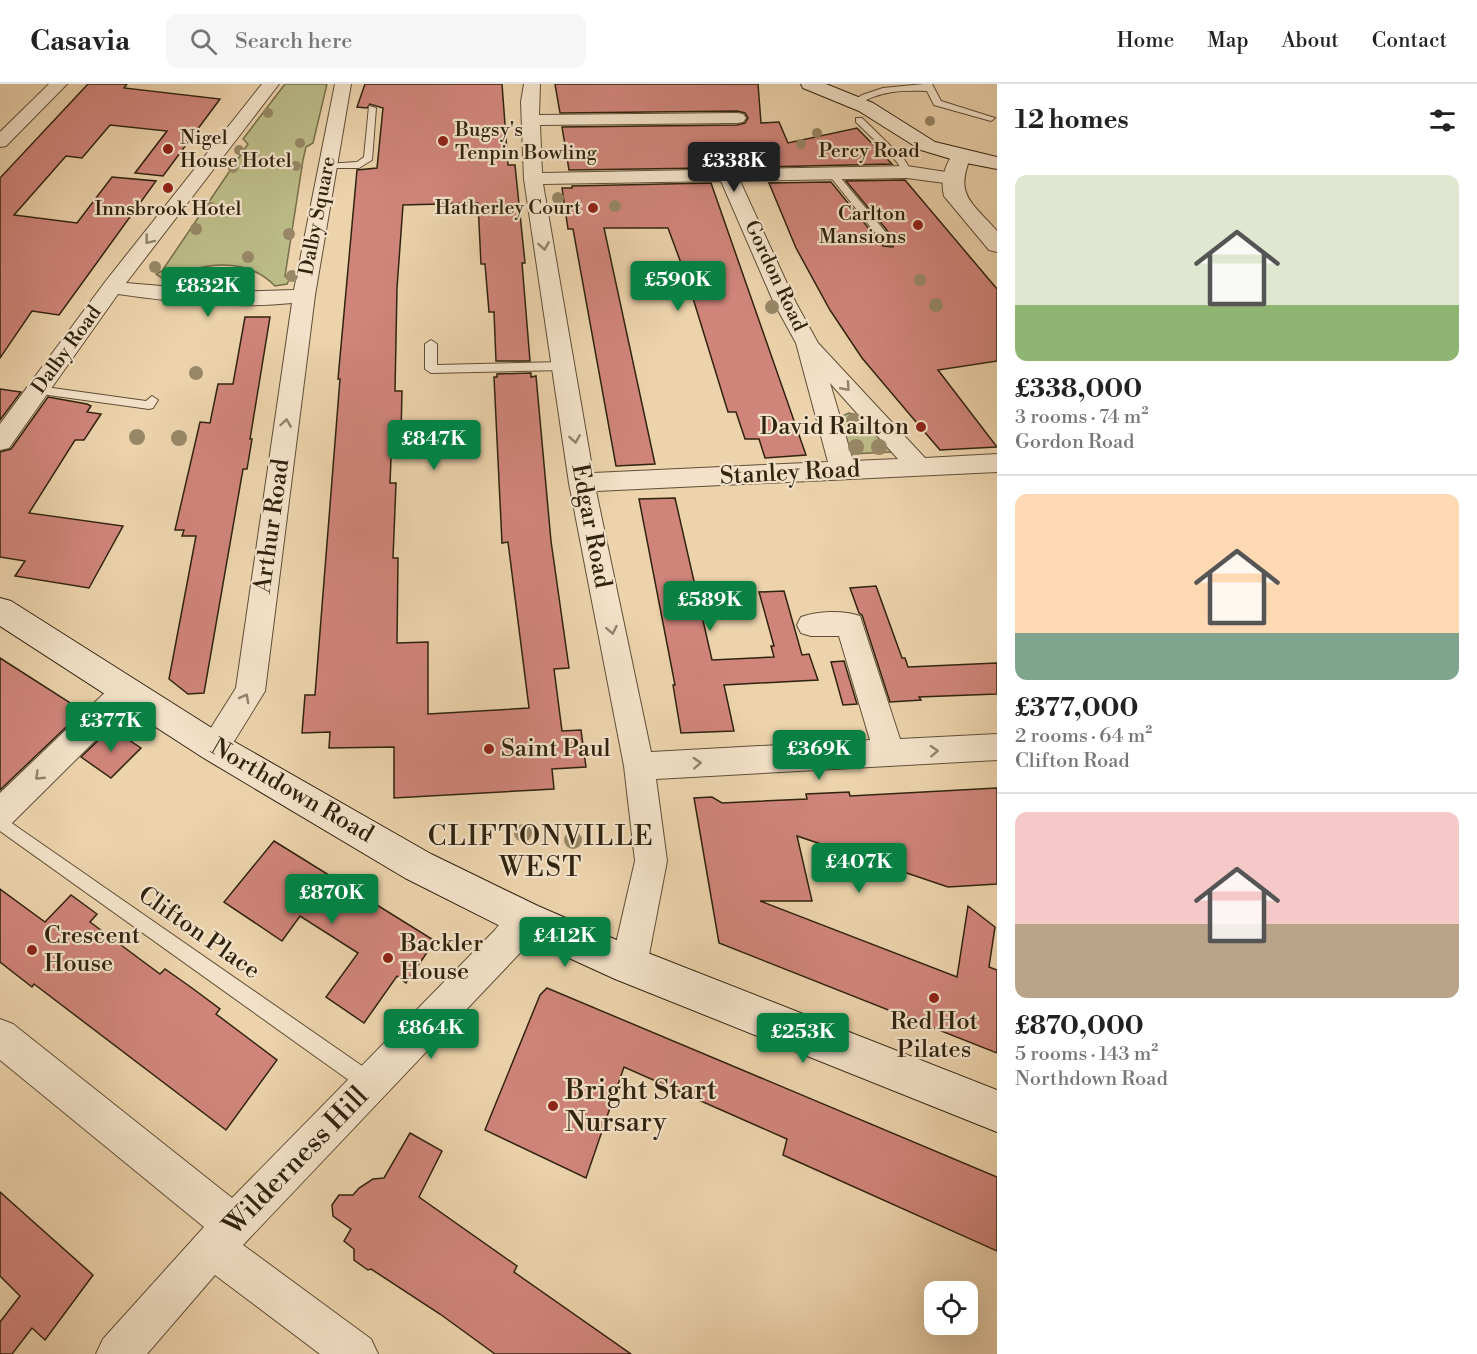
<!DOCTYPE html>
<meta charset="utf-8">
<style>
:root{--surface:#fff;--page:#f6f6f6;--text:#222;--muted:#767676;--line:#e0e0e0;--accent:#0b8043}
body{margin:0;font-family:"Libre Bodoni",serif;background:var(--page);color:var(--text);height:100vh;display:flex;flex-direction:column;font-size:22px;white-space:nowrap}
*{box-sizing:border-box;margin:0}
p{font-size:20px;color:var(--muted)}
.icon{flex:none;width:33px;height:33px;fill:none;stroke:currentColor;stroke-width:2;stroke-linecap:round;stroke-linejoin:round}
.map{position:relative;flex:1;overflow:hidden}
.side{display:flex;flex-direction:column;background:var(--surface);width:480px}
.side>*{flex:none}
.fabs{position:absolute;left:924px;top:1197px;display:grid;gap:12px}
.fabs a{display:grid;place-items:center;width:54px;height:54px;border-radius:12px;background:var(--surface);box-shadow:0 6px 24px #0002;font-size:30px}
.price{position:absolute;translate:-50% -51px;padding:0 14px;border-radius:6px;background:var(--accent);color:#fff;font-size:20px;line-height:39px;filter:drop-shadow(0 2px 3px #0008)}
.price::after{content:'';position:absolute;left:50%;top:36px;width:18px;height:14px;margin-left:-9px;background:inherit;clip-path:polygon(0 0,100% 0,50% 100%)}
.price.on{background:#222;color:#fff}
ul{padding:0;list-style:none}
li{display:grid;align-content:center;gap:12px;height:318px;padding:0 18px}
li+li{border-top:2px solid var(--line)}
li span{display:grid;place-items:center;height:186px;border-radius:12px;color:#555}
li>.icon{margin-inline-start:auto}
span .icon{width:108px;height:108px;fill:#fffc;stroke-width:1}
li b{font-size:26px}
h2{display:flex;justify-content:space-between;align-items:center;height:72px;padding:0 18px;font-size:26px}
header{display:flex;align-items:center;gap:36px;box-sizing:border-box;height:84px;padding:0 30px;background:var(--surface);border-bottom:2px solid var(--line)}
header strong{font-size:28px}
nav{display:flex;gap:33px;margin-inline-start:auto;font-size:21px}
.search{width:420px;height:54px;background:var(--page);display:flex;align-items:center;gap:15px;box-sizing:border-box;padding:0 21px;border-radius:12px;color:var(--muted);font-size:22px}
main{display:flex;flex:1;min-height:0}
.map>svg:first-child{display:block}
.green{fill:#bbbb87;stroke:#766f4b;stroke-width:1.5}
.building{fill:#d0857b;stroke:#30230f;stroke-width:1.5}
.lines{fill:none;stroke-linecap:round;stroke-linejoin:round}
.service-casing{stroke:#5f4f36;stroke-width:2}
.minor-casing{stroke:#5f4f36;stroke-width:2}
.tertiary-casing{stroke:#5f4f36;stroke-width:2}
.secondary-casing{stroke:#30230f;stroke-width:2}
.service{fill:#f3e2c9;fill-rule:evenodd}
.minor{fill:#f3e2c9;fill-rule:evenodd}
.tertiary{fill:#f3e2c9;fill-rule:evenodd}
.secondary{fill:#f3e2c9;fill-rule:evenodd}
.tree{fill:#988766}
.oneway{stroke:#92826c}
.poi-dot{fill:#8f2418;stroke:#f3e2c9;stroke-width:2}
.labels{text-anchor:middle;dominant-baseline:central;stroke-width:4.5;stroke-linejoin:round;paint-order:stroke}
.far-poi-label{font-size:20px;fill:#30230f;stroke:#f3e2c9;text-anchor:start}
.far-street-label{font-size:20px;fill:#30230f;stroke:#f3e2c9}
.poi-label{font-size:24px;fill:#30230f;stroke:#f3e2c9;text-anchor:start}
.street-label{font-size:24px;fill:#30230f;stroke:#f3e2c9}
.quarter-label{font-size:27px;letter-spacing:1.5px;fill:#30230f;stroke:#f3e2c9}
.near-poi-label{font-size:28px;fill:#30230f;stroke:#f3e2c9;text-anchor:start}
.near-street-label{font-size:28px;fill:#30230f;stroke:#f3e2c9}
</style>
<header>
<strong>Casavia</strong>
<div class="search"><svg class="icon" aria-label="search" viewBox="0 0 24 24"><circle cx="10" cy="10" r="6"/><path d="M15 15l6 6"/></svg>Search here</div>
<nav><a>Home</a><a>Map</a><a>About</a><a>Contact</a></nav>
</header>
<main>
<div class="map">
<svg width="997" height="1270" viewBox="0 0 997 1270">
<rect width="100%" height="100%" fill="#ecd3ac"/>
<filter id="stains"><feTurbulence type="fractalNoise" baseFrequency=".00333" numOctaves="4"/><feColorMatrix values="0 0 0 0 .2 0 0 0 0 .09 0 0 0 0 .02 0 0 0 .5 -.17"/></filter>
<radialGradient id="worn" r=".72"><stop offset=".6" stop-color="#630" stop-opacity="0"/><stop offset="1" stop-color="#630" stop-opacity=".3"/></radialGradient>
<g class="green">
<path d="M285,0H327L313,59L306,63L303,76L285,192L289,196L287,200L275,202C245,171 201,179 165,196L156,190L162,187L248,60L243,55Z"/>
<path d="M849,329L862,334L892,368L850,370L841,336L842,332Z"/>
</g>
<g class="building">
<path d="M88,0H127L124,4L220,15L163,92L135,89L167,47L110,41L82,74L66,72L14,131L77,139L112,93L156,97L59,231L32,227L0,274V94Z"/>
<path d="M365,0H502L508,81H515L525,179H522L530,277H496L494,228H489L485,180H481L478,119L403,121L397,204L395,307H402L401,350H392L390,399H396L393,474H398L397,559L428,558V630L529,624L508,458L502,459L494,293H497V290L531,289V293L536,292L551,457L569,584L554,585L562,647L581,646L586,683L552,685L554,705L394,714V663L329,664L330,648L302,649L305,611H315L340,295H338L357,86L377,84L383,24L370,20L367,24L357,23Z"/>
<path d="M555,0H758L761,39L779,38L788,59L857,44L892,80L760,83L757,77H704L706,84L569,86L562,43L737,41L745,39L748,34L745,29L737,27L560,29Z"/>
<path d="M905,96L997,205V277L938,286L997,363L940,366L922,345L862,274L830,226L796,164L769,99L831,98L883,162L893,163L895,156L846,97Z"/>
<path d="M711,99L806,371L765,374L759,355H745L736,328H728L688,198L668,144H604L655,380L616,382L573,145H568L562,104H572V102Z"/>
<path d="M245,233H270L250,355H252L247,385H243L204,609L188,610L169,595L196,452H182L184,446H175L200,338L210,339L218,300H233Z"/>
<path d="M0,305L21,308L0,336Z"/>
<path d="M48,313L87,320L91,322L87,328L101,330L84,356H75L29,429L123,442L89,504L15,492L25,477L0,473V368L11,365Z"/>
<path d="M675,414L712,576L774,573L771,562H774L759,508L784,507L802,571L809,570L818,596L724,601L734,647L681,649L673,601H675L639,415Z"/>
<path d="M876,502L902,574H905L908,583L997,579V610L919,613L921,616L890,618L862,531L859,529L850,504Z"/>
<path d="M0,574L83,627L0,706Z"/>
<path d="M844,577L857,620L843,621L831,578Z"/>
<path d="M111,644L141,664L111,694L81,673Z"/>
<path d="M997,704V800L948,803L797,752L812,817H760L957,893L968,822L995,843L989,883L997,886V969L719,859L694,714L712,713L722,719L807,715L806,710L849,708L850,712Z"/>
<path d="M274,757L435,857L406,899L397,892L364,939L326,913L358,869L300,832L282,857L224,818Z"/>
<path d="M0,805L45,838L71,811L97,830L90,838L160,890L165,885L192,904L220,925L216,930L277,976L226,1046L34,900L32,903L0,878Z"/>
<path d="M547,904L997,1093V1167L783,1071L787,1055L624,983L586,1094L485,1046L540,911Z"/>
<path d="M410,1049L442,1067L419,1113L517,1182L514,1188L631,1270H495L440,1230L371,1185L368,1186L354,1176V1165L344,1157L351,1145L333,1132L332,1121L339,1111H353L359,1104L373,1095L384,1094Z"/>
<path d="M0,1108L93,1191L45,1256L32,1244L12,1270H0V1238L20,1212L0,1192Z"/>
</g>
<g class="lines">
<g class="service-casing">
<g id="service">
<path d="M924,0H932L941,17L995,34L991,37L934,21L927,7C901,6 881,7 858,20L851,18L862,11L883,4Z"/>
<path d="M369,22L376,24L372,76L359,84H325V80L357,78L364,73Z"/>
<path d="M856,34H862L904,75L912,88L910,90H904L897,78L856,38Z"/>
<path d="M829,87H835L893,157V161H885L829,91Z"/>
<path d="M431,256L437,260V281L563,278L569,282L563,286L431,289L425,285V260Z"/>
<path d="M38,302L146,317L152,312L158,316L153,324L149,325L34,309V303Z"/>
<path d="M0,731L378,993L380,1000L378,1007L371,1009L364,1007L0,747Z"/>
</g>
</g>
<g class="minor-casing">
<g id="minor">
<path d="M49,0H67L6,62L0,63V48Z"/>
<path d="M262,0H279L126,199L232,208L294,206L335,0H351L315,211L265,607L225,672L214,676L203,672L199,663L236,604L292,219C234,225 175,218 118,210L9,364L0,366V340L105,198Z"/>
<path d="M524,0H540L539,31L737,29L743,30L746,34L743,38L737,39L540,41L542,89L907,82L959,90L961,94L959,98L952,100L907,94L740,97L796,219L818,259L925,374L997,370V388L596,407L651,668L870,656L839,552H811L801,549L797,541L801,533C818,527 843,526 860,532L900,655L997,650V676L656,695L667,777L647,881L641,893L629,899L617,893L611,881L635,777L624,682L569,399L524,95L521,18ZM721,97L774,219L796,259L828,378L593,389L543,100ZM830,299L898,375L853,377Z"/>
<path d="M126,595L136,598L141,607L136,616L11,740L0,745V709L116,598Z"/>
<path d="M525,818L537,823L542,835L537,847L519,870L243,1161L371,1255L378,1270H320L215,1191L147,1270H96L103,1255L204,1143L0,976V935L13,940L232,1114L495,846L513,823Z"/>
</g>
</g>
<g class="tertiary-casing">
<path id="tertiary" d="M961,66L968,68L971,72C954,112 972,118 997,147V168L989,166L944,112C940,96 945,81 954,68Z"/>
</g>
<g class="secondary-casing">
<g id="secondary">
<path d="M801,0H826L873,19L935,58L997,73V85L961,78L921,66L859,27L803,4Z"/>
<path d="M0,514L11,517L226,653L431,770L538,822L635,864L997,1006V1048L615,895L512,848L405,794L202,673L0,542Z"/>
</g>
</g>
<use href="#service" class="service"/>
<use href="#minor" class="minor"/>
<use href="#tertiary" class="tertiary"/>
<use href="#secondary" class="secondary"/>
</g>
<g class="tree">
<circle cx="268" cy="29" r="5"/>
<circle cx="930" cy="37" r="5"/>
<circle cx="817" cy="49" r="5"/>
<circle cx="300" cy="59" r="5"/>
<circle cx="801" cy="60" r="5"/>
<circle cx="239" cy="66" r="5"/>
<circle cx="296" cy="82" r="5"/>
<circle cx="233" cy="84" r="5"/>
<circle cx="558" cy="114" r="6"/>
<circle cx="615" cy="122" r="6"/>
<circle cx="211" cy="124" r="6"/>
<circle cx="196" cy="145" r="6"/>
<circle cx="289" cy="150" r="6"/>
<circle cx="248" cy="173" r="6"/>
<circle cx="155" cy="183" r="6"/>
<circle cx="292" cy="192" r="6"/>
<circle cx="920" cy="196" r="6"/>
<circle cx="936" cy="221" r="7"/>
<circle cx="772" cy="223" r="7"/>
<circle cx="196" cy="289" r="7"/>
<circle cx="854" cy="337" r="8"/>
<circle cx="137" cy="353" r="8"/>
<circle cx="179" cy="354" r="8"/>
<circle cx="856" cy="363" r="8"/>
<circle cx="879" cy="363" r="8"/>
<circle cx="523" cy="749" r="9"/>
<circle cx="573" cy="756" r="9"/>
</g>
<defs><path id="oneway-chevron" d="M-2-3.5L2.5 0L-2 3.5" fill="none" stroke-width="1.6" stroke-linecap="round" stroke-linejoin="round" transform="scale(1.5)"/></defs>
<g class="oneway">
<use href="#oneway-chevron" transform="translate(149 156) rotate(128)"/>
<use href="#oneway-chevron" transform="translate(544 162) rotate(81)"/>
<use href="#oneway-chevron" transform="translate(846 303) rotate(48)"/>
<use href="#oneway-chevron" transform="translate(286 339) rotate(-82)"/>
<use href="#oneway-chevron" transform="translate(575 355) rotate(81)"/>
<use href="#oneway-chevron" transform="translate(612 546) rotate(79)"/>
<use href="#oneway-chevron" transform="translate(245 614) rotate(-61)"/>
<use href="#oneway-chevron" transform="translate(934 667) rotate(-3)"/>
<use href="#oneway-chevron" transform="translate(697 679) rotate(-3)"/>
<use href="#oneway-chevron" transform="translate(39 692) rotate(136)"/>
</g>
<g class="poi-dot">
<circle cx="443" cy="57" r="6"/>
<circle cx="168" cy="65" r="6"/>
<circle cx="168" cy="104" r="6"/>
<circle cx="593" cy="124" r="6"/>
<circle cx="918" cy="141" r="6"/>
<circle cx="921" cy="343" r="6"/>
<circle cx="489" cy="665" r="6"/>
<circle cx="32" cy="866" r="6"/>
<circle cx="388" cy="874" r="6"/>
<circle cx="934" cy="914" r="6"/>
<circle cx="553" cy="1022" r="6"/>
</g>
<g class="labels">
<g class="far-poi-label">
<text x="455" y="46">Bugsy's<tspan x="455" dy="23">Tenpin Bowling</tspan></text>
<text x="180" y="54">Nigel<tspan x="180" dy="23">House Hotel</tspan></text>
<text x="581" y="124" text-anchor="end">Hatherley Court</text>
<text x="168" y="125" text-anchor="middle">Innsbrook Hotel</text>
<text x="906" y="130" text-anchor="end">Carlton<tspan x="906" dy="23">Mansions</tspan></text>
</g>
<g class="far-street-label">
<text x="869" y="67">Percy Road</text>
<text transform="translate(318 132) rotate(-79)">Dalby Square</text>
<text transform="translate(775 192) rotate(65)">Gordon Road</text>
<text transform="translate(67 266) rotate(-54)">Dalby Road</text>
</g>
<g class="poi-label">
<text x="909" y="343" text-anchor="end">David Railton</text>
<text x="501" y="665">Saint Paul</text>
<text x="44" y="852">Crescent<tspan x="44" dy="28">House</tspan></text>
<text x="400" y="860">Backler<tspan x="400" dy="28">House</tspan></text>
<text x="934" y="938" text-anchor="middle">Red Hot<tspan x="934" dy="28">Pilates</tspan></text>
</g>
<g class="street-label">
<text transform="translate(790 389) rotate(-3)">Stanley Road</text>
<text transform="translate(272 442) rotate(-82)">Arthur Road</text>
<text transform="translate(591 442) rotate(79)">Edgar Road</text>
<text transform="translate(292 707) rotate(30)">Northdown Road</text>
<text transform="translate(199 849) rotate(35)">Clifton Place</text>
</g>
<g class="quarter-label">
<text x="541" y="753">CLIFTONVILLE<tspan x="541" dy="31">WEST</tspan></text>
</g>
<g class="near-poi-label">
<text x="565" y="1006">Bright Start<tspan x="565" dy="32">Nursary</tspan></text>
</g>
<g class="near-street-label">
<text transform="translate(296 1077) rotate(-46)">Wilderness Hill</text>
</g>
</g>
<rect width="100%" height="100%" filter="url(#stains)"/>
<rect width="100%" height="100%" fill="url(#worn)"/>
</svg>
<div class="fabs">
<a><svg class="icon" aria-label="locate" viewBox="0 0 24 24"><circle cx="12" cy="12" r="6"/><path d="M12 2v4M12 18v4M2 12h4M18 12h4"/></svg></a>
</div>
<b class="price on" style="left:734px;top:109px">£338K</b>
<b class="price" style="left:678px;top:228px">£590K</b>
<b class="price" style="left:208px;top:234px">£832K</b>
<b class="price" style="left:434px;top:387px">£847K</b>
<b class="price" style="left:710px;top:548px">£589K</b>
<b class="price" style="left:111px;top:669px">£377K</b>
<b class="price" style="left:819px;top:697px">£369K</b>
<b class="price" style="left:859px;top:810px">£407K</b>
<b class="price" style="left:332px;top:841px">£870K</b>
<b class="price" style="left:565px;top:884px">£412K</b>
<b class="price" style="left:431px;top:976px">£864K</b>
<b class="price" style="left:803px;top:980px">£253K</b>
</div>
<section class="side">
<h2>12 homes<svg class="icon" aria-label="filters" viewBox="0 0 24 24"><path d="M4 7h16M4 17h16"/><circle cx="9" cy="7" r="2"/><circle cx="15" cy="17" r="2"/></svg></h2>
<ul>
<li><span style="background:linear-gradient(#dfe7d0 70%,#8fb573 0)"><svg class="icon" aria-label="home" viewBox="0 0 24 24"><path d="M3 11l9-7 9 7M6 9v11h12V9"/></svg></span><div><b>£338,000</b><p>3 rooms · 74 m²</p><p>Gordon Road</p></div></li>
<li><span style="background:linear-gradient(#ffd9b3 75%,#7fa58c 0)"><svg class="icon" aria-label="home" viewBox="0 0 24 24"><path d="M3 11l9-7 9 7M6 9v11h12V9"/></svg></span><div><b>£377,000</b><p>2 rooms · 64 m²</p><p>Clifton Road</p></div></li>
<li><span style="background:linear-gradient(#f6c9c9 60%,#b9a48a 0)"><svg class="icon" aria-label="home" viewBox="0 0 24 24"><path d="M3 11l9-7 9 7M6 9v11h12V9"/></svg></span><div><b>£870,000</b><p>5 rooms · 143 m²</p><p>Northdown Road</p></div></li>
</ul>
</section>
</main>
